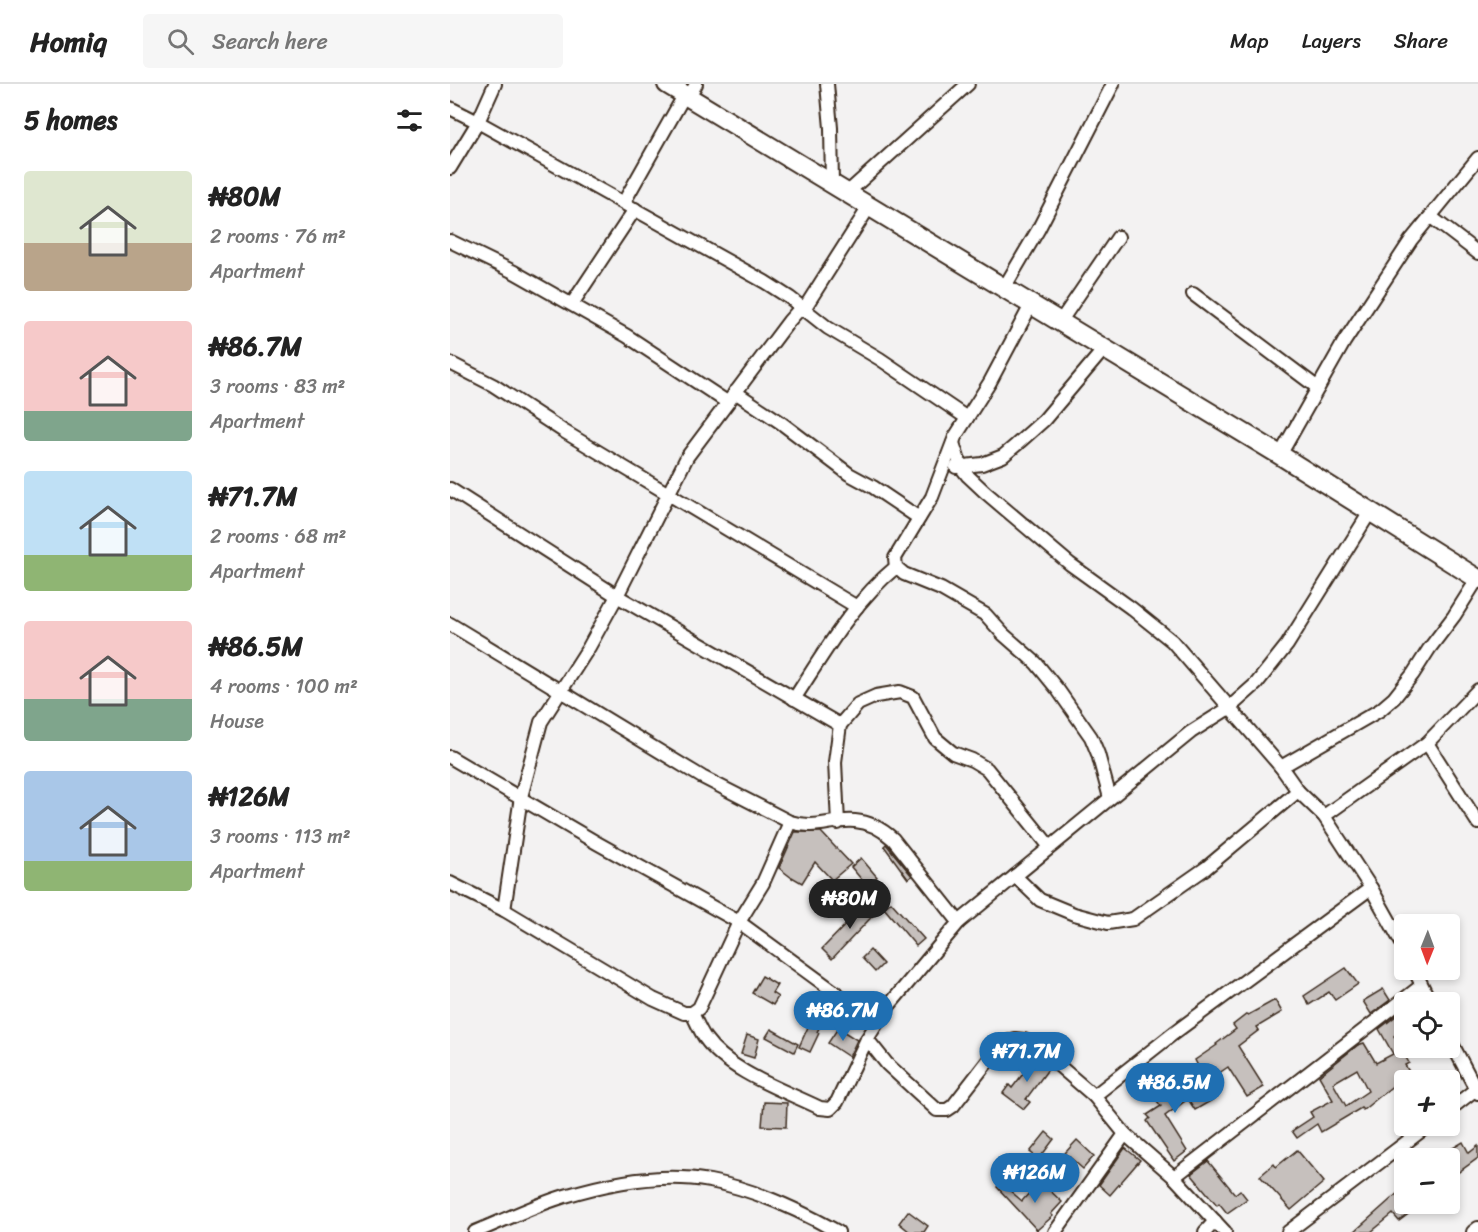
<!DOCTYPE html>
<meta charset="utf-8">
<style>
:root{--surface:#fff;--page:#f6f6f6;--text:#222;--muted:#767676;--line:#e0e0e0;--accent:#1f6fb2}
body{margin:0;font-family:Sriracha,sans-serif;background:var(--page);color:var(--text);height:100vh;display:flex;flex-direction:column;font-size:22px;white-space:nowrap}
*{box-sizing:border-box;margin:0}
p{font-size:20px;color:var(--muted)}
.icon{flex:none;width:33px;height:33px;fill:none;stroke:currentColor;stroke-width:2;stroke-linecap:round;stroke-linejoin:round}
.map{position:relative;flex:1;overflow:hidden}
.panel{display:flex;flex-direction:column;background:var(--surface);width:450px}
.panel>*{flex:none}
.needle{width:39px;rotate:181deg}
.buttons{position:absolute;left:944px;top:830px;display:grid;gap:12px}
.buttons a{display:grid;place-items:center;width:66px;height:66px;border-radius:6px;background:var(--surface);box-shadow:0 3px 9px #0003;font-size:30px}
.price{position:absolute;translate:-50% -51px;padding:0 14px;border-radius:21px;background:var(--accent);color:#fff;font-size:20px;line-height:39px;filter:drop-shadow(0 2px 3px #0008)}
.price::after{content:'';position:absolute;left:50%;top:36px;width:18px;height:14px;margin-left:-9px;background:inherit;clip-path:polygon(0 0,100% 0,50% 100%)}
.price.active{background:#222;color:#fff}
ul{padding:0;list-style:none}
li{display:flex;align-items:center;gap:18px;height:150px;padding:0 24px}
li span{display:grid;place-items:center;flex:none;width:168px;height:120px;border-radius:6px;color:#555}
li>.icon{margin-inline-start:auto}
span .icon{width:72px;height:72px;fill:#fffc;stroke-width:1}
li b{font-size:26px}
h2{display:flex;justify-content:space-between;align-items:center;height:72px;padding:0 24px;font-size:26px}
header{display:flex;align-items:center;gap:36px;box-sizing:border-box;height:84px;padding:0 30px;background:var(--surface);border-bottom:2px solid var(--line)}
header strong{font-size:28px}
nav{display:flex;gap:33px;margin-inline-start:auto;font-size:21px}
.search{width:420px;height:54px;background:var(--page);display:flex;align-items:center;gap:15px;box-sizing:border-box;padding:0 21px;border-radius:6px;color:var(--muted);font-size:22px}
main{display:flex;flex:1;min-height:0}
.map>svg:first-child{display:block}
.building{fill:#c6c0bd;stroke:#3b2a1e;stroke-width:1.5;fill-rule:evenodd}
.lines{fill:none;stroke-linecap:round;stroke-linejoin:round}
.street-casing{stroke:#3b2a1e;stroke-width:16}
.secondary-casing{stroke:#3b2a1e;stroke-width:22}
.street{stroke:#fff;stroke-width:12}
.secondary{stroke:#fff;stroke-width:18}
</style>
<header>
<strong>Homiq</strong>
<div class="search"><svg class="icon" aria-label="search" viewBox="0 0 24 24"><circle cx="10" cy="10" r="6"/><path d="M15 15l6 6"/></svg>Search here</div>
<nav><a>Map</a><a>Layers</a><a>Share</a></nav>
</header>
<main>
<section class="panel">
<h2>5 homes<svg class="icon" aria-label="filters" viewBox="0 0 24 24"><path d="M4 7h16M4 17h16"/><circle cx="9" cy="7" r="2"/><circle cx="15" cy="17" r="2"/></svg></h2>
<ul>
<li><span style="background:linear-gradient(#dfe7d0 60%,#b9a48a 0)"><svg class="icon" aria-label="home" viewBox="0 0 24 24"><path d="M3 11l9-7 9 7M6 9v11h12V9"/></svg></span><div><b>₦80M</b><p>2 rooms · 76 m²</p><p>Apartment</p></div></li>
<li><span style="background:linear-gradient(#f6c9c9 75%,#7fa58c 0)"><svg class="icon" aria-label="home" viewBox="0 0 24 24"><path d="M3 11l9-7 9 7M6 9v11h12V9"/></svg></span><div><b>₦86.7M</b><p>3 rooms · 83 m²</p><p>Apartment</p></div></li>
<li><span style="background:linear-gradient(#bfe0f5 70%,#8fb573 0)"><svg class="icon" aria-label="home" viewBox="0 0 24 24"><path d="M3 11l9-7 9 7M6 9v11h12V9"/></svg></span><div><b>₦71.7M</b><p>2 rooms · 68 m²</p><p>Apartment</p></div></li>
<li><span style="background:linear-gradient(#f6c9c9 65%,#7fa58c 0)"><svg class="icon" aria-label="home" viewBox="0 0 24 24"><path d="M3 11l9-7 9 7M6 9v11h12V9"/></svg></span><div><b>₦86.5M</b><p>4 rooms · 100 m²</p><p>House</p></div></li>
<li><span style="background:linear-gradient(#a9c7e8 75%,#8fb573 0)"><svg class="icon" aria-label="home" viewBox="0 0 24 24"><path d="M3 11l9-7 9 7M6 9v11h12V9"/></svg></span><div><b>₦126M</b><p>3 rooms · 113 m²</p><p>Apartment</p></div></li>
</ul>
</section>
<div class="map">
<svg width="1028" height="1148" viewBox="0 0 1028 1148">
<rect width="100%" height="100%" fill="#f3f2f2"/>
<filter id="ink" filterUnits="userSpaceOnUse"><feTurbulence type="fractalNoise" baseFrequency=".0167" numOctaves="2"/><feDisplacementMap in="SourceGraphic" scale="12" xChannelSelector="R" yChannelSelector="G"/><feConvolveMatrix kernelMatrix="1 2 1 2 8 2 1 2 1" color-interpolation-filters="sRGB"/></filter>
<g filter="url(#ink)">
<g class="building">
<path d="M345,748H371L401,780L382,796L365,778L352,799L342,793V794L329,784Z"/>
<path d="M436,760L462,792L458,795L434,762Z"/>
<path d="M411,774L427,793L417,802L401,783Z"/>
<path d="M424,816L431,823L382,875L372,865L404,832L405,834Z"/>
<path d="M441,818L474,855L466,862L434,824Z"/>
<path d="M420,866L433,880L425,888L412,874Z"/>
<path d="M896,884L908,900L885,916L879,908L859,921L854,912Z"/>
<path d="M312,892L327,901L322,909L328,913L323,921L302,909Z"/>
<path d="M933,905L940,916L921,930L913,917Z"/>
<path d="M373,910L383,917L367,948L369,949L360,968L349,963Z"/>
<path d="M825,916L832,928L807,943L809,946L788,962L814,1003L797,1013L778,983L756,998L745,976L767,961L766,960L786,945L783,941L797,930L798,931Z"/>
<path d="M954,926V944L944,952L959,979L955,981L964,996H950L913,1026L911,1024L871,1048L867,1040L847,1054L842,1047L863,1033L860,1028L883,1016L869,992L908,961L914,959L926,979L943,970L929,945ZM907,985L918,1007L896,1022L883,999Z"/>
<path d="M388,944L407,956L399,973L378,959Z"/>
<path d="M321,945L348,960L344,968L316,953Z"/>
<path d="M297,951L309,955L304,974L291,970Z"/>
<path d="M586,973L599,984L576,1015L580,1018L574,1025L553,1009L559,1001L562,1004Z"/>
<path d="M752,996L764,1015L745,1026L738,1015L715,1032L737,1067L724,1077L697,1037L700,1034L697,1031L711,1022L703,1012L722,998L730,1010Z"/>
<path d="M314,1018L337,1019L336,1043L312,1042Z"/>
<path d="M596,1048L604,1055L589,1075L580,1068Z"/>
<path d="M627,1056L644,1072L633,1085L615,1069Z"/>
<path d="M1013,1058L1019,1069L1028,1062V1074L999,1095V1074H986Z"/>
<path d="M675,1064L690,1076L660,1111L649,1101Z"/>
<path d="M847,1066L874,1098L841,1126L810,1092L824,1080L826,1083Z"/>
<path d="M758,1077L785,1110L790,1106L797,1115L777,1129L769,1119L767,1121L741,1090Z"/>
<path d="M590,1097L612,1118L601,1130L603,1132L587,1146L547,1103L551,1099L572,1117Z"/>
<path d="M950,1107L954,1112V1119H960L965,1125L949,1137L943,1130L921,1148H904Z"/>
<path d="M458,1127L478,1142L474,1148H460L449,1139Z"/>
</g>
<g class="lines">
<g class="street-casing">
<g id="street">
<path d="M377,0L381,44L382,100"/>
<path d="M239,13L246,0"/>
<path d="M0,24L28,38L315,198L340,214L378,244L430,275L517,334"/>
<path d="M0,84L28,38L45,0"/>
<path d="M397,109L518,0"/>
<path d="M174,118L235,10"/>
<path d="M981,133L1028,169"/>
<path d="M0,157L64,188L177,252L277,318"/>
<path d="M554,204L588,146L663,0"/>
<path d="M743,210L868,304"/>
<path d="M122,220L185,125"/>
<path d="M581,221L540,298L505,353L482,413L445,474L446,483L454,490L491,505L536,531L553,550L586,579L608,606L641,653L648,670L660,714"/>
<path d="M610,238L668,153"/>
<path d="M0,279L43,301L115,348L407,523"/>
<path d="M285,308L330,338L399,390L423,403L469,434"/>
<path d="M503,359L511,383L518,392L535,408L620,480L681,524L722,557L831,683L848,707L874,732L921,804L954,863"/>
<path d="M830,371L894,258L961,156L1028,74"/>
<path d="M506,383L532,380L553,372L566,361L594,336L654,265"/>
<path d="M0,405L167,512L390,641"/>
<path d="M0,540L252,693L340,738C366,746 381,735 405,737C419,738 433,746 443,755L509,838"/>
<path d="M344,615C374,569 403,518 446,483"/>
<path d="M977,659L1028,739"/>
<path d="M0,673L147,759L289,838L427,939"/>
<path d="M831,683L930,626L944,614L963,590L979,565L1004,532L1028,494"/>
<path d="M874,732L977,659L1028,606"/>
<path d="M388,739L385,678L390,641L408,620L426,612L450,608L463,613L485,654L503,669L522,676L537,685L600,763"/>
<path d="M565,792L590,816L624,830L658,839L683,835L756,784L848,707"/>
<path d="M0,799L54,826L203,915L234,929H242L249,924L289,838L313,799L340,738"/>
<path d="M54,826L71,713L91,638L139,563L167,512L237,373L339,237L347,228L354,225L419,123"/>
<path d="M964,885L980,918"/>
<path d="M242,929C246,937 250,947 255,954C279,988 333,1006 370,1024L380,1025L387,1018L417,955"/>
<path d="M999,954L1028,1009"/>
<path d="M644,1012L724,949L921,804"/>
<path d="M999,1026L1026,1005"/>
<path d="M724,1093L971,902"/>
<path d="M25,1148C55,1136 85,1121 115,1112C161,1098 212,1088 260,1097C304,1105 349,1126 388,1148"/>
<path d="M605,1148L675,1050"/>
<path d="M755,1148L765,1137"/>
<path d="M775,1148L724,1093L675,1050L644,1012L586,962L574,956L565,955L557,958L541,973L503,1022L497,1026H487L437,980L417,955L436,925L509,838L741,648L779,624L806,600L837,561L920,428"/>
<path d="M838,1148L979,1041"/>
<path d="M1023,1148L1028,1144"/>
</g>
</g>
<g class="secondary-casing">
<path id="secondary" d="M217,0L830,371L1028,495"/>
</g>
<use href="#street" class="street"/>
<use href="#secondary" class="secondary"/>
</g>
</g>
</svg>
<div class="buttons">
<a><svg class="needle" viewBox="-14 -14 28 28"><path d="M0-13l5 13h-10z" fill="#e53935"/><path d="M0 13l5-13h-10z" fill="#767676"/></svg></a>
<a><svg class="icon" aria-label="locate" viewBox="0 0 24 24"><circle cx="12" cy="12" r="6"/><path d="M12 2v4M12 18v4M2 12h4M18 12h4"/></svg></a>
<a>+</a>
<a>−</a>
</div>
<b class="price active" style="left:400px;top:846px">₦80M</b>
<b class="price" style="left:393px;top:958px">₦86.7M</b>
<b class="price" style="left:577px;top:999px">₦71.7M</b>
<b class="price" style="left:725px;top:1030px">₦86.5M</b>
<b class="price" style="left:585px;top:1120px">₦126M</b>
</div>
</main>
